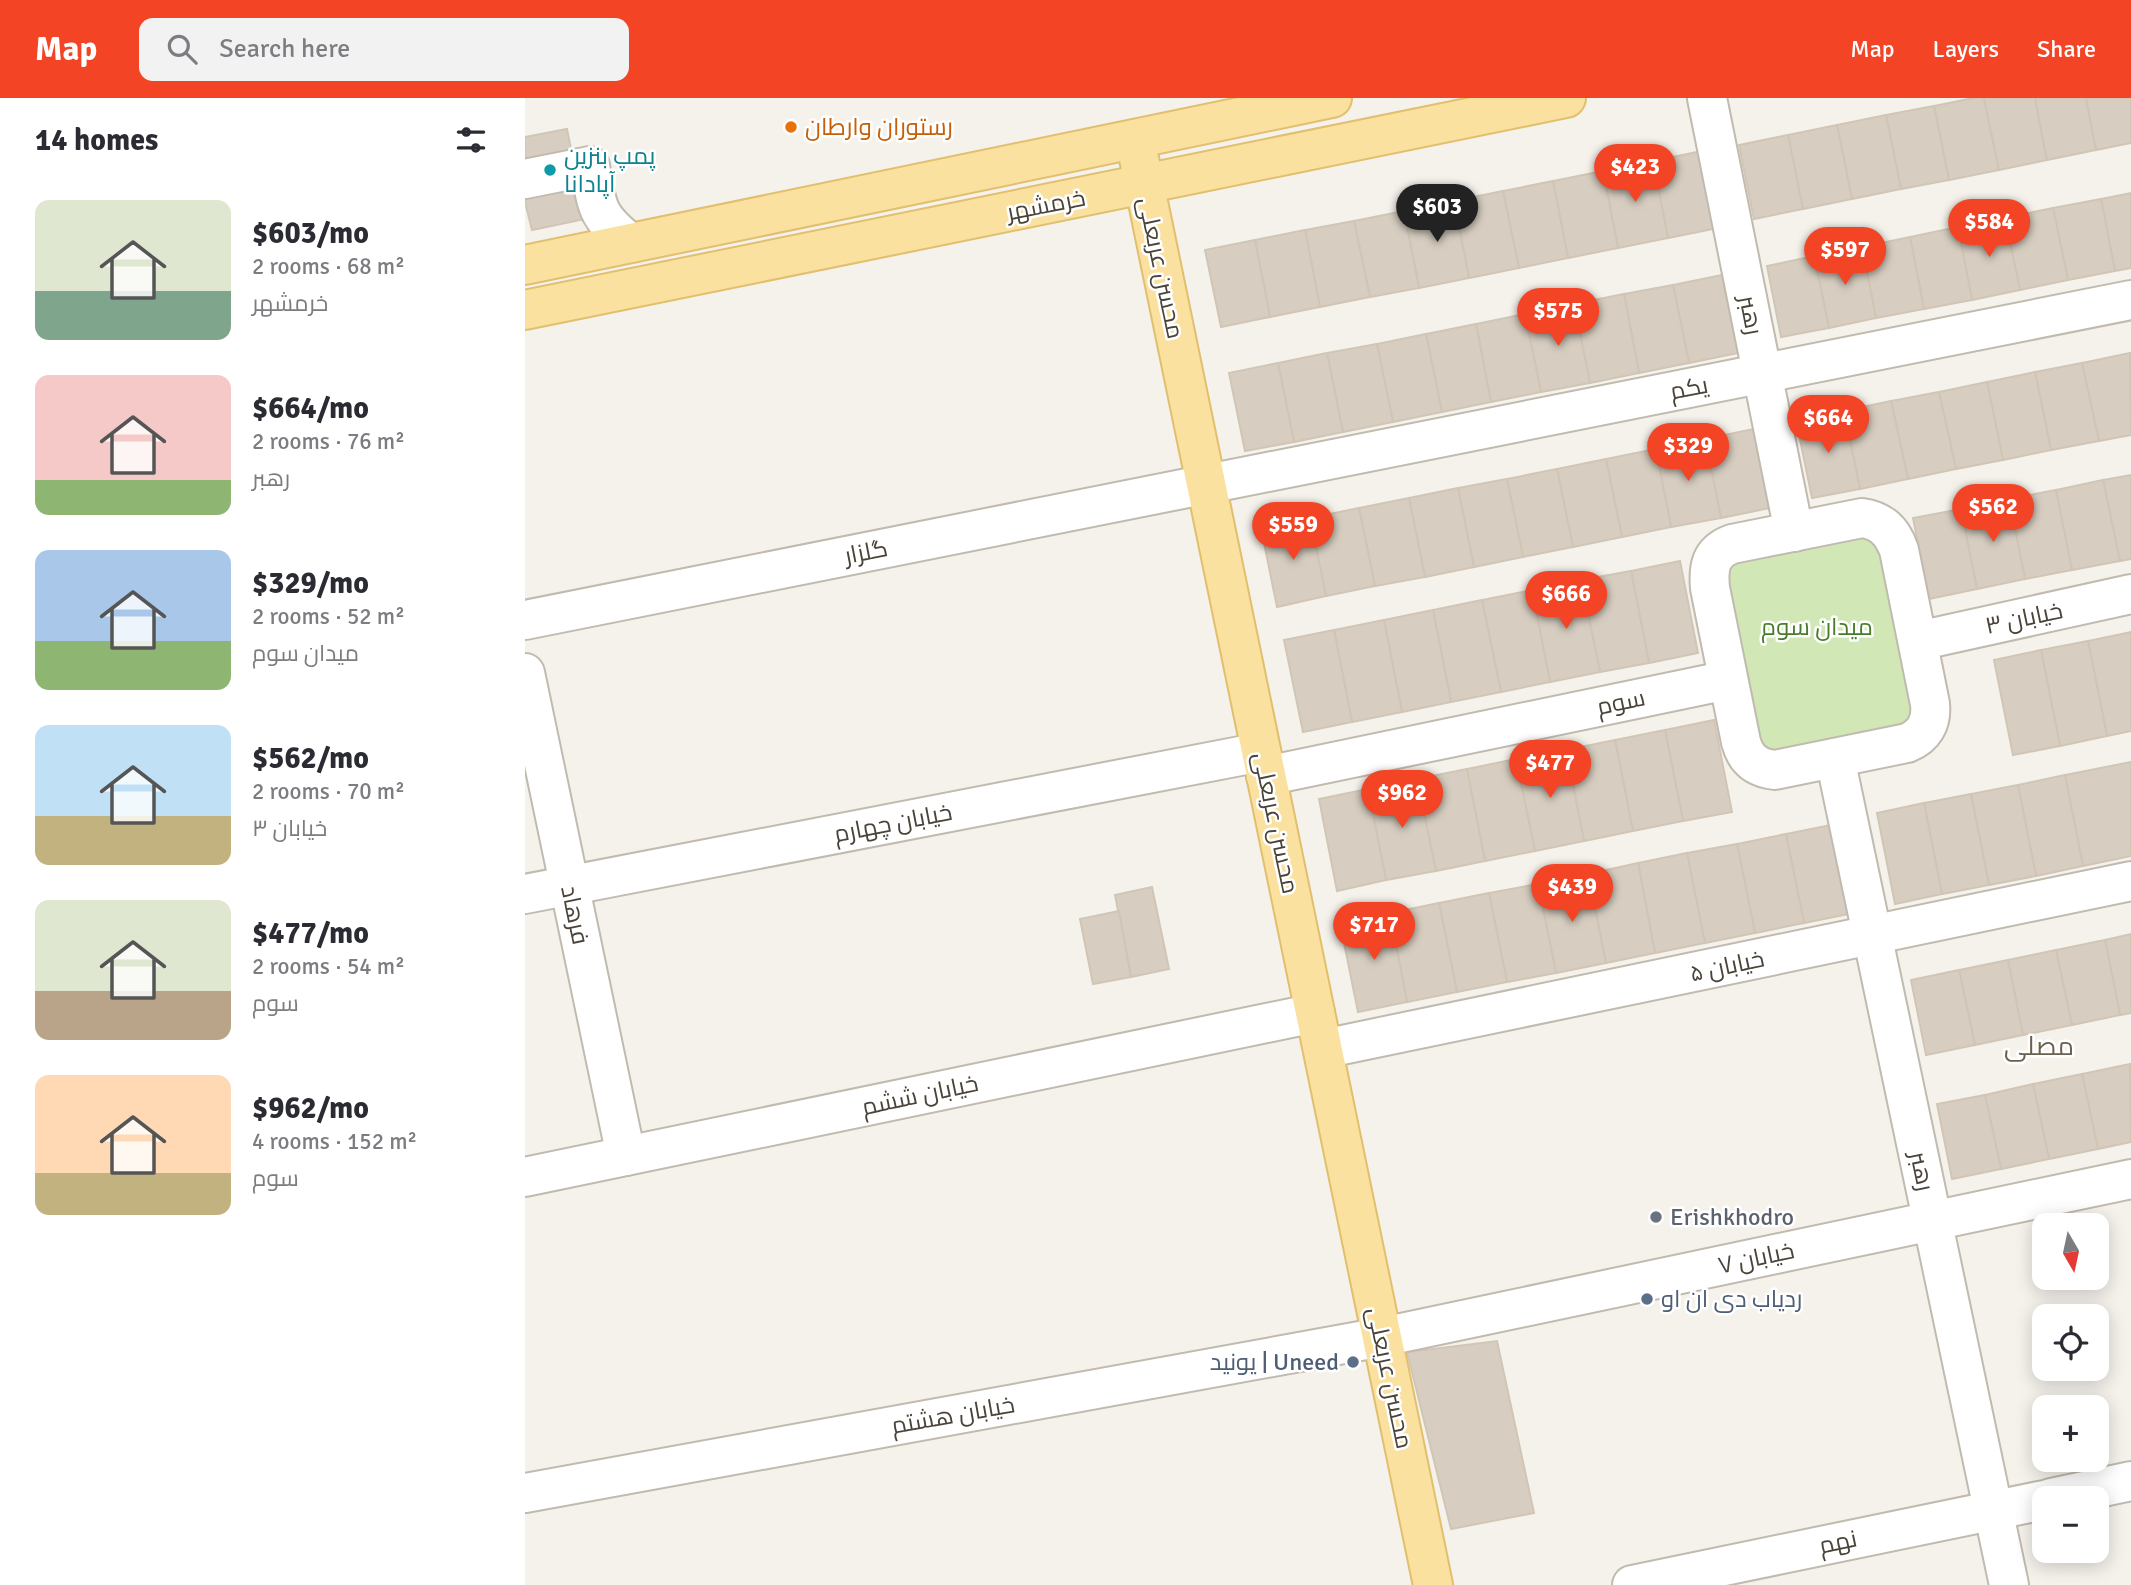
<!DOCTYPE html>
<meta charset="utf-8">
<style>
:root{--surface:#fff;--page:#f2f2f3;--text:#2b2b33;--muted:#7c7c81;--accent:#f34425}
body{margin:0;font-family:Signika,Cairo,sans-serif;background:var(--page);color:var(--text);height:100vh;display:flex;flex-direction:column;font-size:26px;white-space:nowrap}
*{box-sizing:border-box;margin:0}
p{font-size:23px;color:var(--muted)}
.icon{flex:none;width:38px;height:38px;fill:none;stroke:currentColor;stroke-width:2;stroke-linecap:round;stroke-linejoin:round}
.map{position:relative;flex:1;overflow:hidden}
.details{display:flex;flex-direction:column;background:var(--surface);width:525px}
.details>*{flex:none}
.needle{width:46px;rotate:171deg}
.controls{position:absolute;left:1507px;top:1115px;display:grid;gap:14px}
.controls a{display:grid;place-items:center;width:77px;height:77px;border-radius:14px;background:var(--surface);box-shadow:0 4px 18px #0003;font-size:35px}
.price{position:absolute;translate:-50% -60px;padding:0 16px;border-radius:24px;background:var(--accent);color:#fff;font-size:23px;line-height:46px;filter:drop-shadow(0 2px 4px #0008)}
.price::after{content:'';position:absolute;left:50%;top:42px;width:21px;height:16px;margin-left:-10px;background:inherit;clip-path:polygon(0 0,100% 0,50% 100%)}
.price.current{background:#222;color:#fff}
ul{padding:0;list-style:none}
li{display:flex;align-items:center;gap:21px;height:175px;padding:0 35px}
li span{display:grid;place-items:center;flex:none;width:196px;height:140px;border-radius:14px;color:#555}
li>.icon{margin-inline-start:auto}
span .icon{width:84px;height:84px;fill:#fffc;stroke-width:1}
li b{font-size:30px}
h2{display:flex;justify-content:space-between;align-items:center;height:84px;padding:0 35px;font-size:30px}
header{display:flex;align-items:center;gap:42px;box-sizing:border-box;height:98px;padding:0 35px;background:var(--accent);color:#fff}
header strong{font-size:33px}
nav{display:flex;gap:38px;margin-inline-start:auto;font-size:24px}
.search{width:490px;height:63px;background:var(--page);display:flex;align-items:center;gap:18px;box-sizing:border-box;padding:0 24px;border-radius:14px;color:var(--muted);font-size:26px}
main{display:flex;flex:1;min-height:0}
.map>svg:first-child{display:block}
.green{fill:#d1e8b6}
.building{fill:#d7cec1;stroke:#d1c6b5;stroke-width:2}
.lines{fill:none;stroke-linecap:round;stroke-linejoin:round}
.minor-casing{stroke:#c1baae;stroke-width:42}
.major-casing{stroke:#e1bf6e;stroke-width:42}
.minor{stroke:#fff;stroke-width:38}
.major{stroke:#fbe19f;stroke-width:38}
.food-dot{fill:#e8710a;stroke:#fff;stroke-width:2.5}
.culture-dot{fill:#0f9aa8;stroke:#fff;stroke-width:2.5}
.worship-dot{fill:#6b7280;stroke:#fff;stroke-width:2.5}
.service-dot{fill:#5c6f8a;stroke:#fff;stroke-width:2.5}
.labels{text-anchor:middle;dominant-baseline:central;stroke-width:5;stroke-linejoin:round;paint-order:stroke}
.food-label{font-size:24px;fill:#c56008;stroke:#fff;text-anchor:start}
.culture-label{font-size:24px;fill:#0d838f;stroke:#fff;text-anchor:start}
.street-label{font-size:24px;fill:#4a4339;stroke:#fff}
.park-label{font-size:24px;fill:#4a7b2d;stroke:#fff}
.worship-label{font-size:24px;fill:#5b616d;stroke:#fff;text-anchor:start}
.service-label{font-size:24px;fill:#4e5e75;stroke:#fff;text-anchor:start}
.neighbourhood-label{font-size:26px;fill:#6c6151;stroke:#fff}
</style>
<header>
<strong>Map</strong>
<div class="search"><svg class="icon" aria-label="search" viewBox="0 0 24 24"><circle cx="10" cy="10" r="6"/><path d="M15 15l6 6"/></svg>Search here</div>
<nav><a>Map</a><a>Layers</a><a>Share</a></nav>
</header>
<main>
<section class="details">
<h2>14 homes<svg class="icon" aria-label="filters" viewBox="0 0 24 24"><path d="M4 7h16M4 17h16"/><circle cx="9" cy="7" r="2"/><circle cx="15" cy="17" r="2"/></svg></h2>
<ul>
<li><span style="background:linear-gradient(#dfe7d0 65%,#7fa58c 0)"><svg class="icon" aria-label="home" viewBox="0 0 24 24"><path d="M3 11l9-7 9 7M6 9v11h12V9"/></svg></span><div><b>$603/mo</b><p>2 rooms · 68 m²</p><p>خرمشهر</p></div></li>
<li><span style="background:linear-gradient(#f6c9c9 75%,#8fb573 0)"><svg class="icon" aria-label="home" viewBox="0 0 24 24"><path d="M3 11l9-7 9 7M6 9v11h12V9"/></svg></span><div><b>$664/mo</b><p>2 rooms · 76 m²</p><p>رهبر</p></div></li>
<li><span style="background:linear-gradient(#a9c7e8 65%,#8fb573 0)"><svg class="icon" aria-label="home" viewBox="0 0 24 24"><path d="M3 11l9-7 9 7M6 9v11h12V9"/></svg></span><div><b>$329/mo</b><p>2 rooms · 52 m²</p><p>میدان سوم</p></div></li>
<li><span style="background:linear-gradient(#bfe0f5 65%,#c2b280 0)"><svg class="icon" aria-label="home" viewBox="0 0 24 24"><path d="M3 11l9-7 9 7M6 9v11h12V9"/></svg></span><div><b>$562/mo</b><p>2 rooms · 70 m²</p><p>خیابان ۳</p></div></li>
<li><span style="background:linear-gradient(#dfe7d0 65%,#b9a48a 0)"><svg class="icon" aria-label="home" viewBox="0 0 24 24"><path d="M3 11l9-7 9 7M6 9v11h12V9"/></svg></span><div><b>$477/mo</b><p>2 rooms · 54 m²</p><p>سوم</p></div></li>
<li><span style="background:linear-gradient(#ffd9b3 70%,#c2b280 0)"><svg class="icon" aria-label="home" viewBox="0 0 24 24"><path d="M3 11l9-7 9 7M6 9v11h12V9"/></svg></span><div><b>$962/mo</b><p>4 rooms · 152 m²</p><p>سوم</p></div></li>
</ul>
</section>
<div class="map">
<svg width="1606" height="1487" viewBox="0 0 1606 1487">
<rect width="100%" height="100%" fill="#f5f2ec"/>
<path class="green" d="M1337,438L1354,447L1388,609L1387,618L1380,626L1249,654L1236,648L1203,487V470L1208,465Z"/>
<g class="building">
<path d="M1448,0H1459L1474,72L1424,82L1409,8Z"/>
<path d="M1459,0H1510L1522,62L1474,72Z"/>
<path d="M1510,0H1561L1571,52L1522,62Z"/>
<path d="M1561,0H1606V45L1571,52Z"/>
<path d="M1409,8L1424,82L1376,91L1361,17Z"/>
<path d="M1361,17L1376,91L1327,101L1312,27Z"/>
<path d="M1312,27L1327,101L1278,111L1263,37Z"/>
<path d="M42,31L60,121L7,132L0,104V39Z"/>
<path d="M1263,37L1278,111L1229,121L1214,47Z"/>
<path d="M1177,53L1193,130L1143,140L1128,63Z"/>
<path d="M1128,63L1143,140L1093,150L1078,73Z"/>
<path d="M1078,73L1093,150L1043,160L1028,83Z"/>
<path d="M1028,83L1043,160L994,170L978,93Z"/>
<path d="M978,93L994,170L944,180L929,103Z"/>
<path d="M1606,95V170L1590,173L1576,101Z"/>
<path d="M1576,101L1590,173L1543,182L1528,110Z"/>
<path d="M929,103L944,180L894,190L879,113Z"/>
<path d="M1528,110L1543,182L1495,192L1480,120Z"/>
<path d="M879,113L894,190L845,199L829,123Z"/>
<path d="M1480,120L1495,192L1447,202L1433,129Z"/>
<path d="M829,123L845,199L795,209L780,132Z"/>
<path d="M1433,129L1447,202L1399,211L1385,139Z"/>
<path d="M780,132L795,209L745,219L730,142Z"/>
<path d="M1385,139L1399,211L1351,220L1337,149Z"/>
<path d="M730,142L745,219L696,229L680,152Z"/>
<path d="M1337,149L1351,220L1304,230L1289,158Z"/>
<path d="M1289,158L1304,230L1256,239L1242,168Z"/>
<path d="M1197,177L1213,255L1164,265L1148,187Z"/>
<path d="M1148,187L1164,265L1114,275L1099,196Z"/>
<path d="M1099,196L1114,275L1065,285L1049,206Z"/>
<path d="M1049,206L1065,285L1016,294L1000,216Z"/>
<path d="M1000,216L1016,294L966,304L951,226Z"/>
<path d="M951,226L966,304L917,314L901,236Z"/>
<path d="M901,236L917,314L868,324L852,246Z"/>
<path d="M852,246L868,324L818,334L802,255Z"/>
<path d="M802,255L818,334L769,344L753,265Z"/>
<path d="M1605,255L1606,337L1574,343L1557,265Z"/>
<path d="M753,265L769,344L720,353L704,275Z"/>
<path d="M1557,265L1574,343L1526,352L1510,274Z"/>
<path d="M1510,274L1526,352L1478,362L1462,284Z"/>
<path d="M1462,284L1478,362L1431,371L1414,294Z"/>
<path d="M1414,294L1431,371L1383,381L1366,303Z"/>
<path d="M1366,303L1383,381L1335,391L1319,313Z"/>
<path d="M1319,313L1335,391L1287,400L1271,322Z"/>
<path d="M1229,331L1245,410L1196,420L1180,341Z"/>
<path d="M1180,341L1196,420L1146,429L1131,351Z"/>
<path d="M1131,351L1146,429L1097,439L1081,361Z"/>
<path d="M1081,361L1097,439L1048,449L1032,371Z"/>
<path d="M1032,371L1048,449L998,459L982,381Z"/>
<path d="M1606,377V461L1595,463L1578,382Z"/>
<path d="M982,381L998,459L949,469L933,390Z"/>
<path d="M1578,382L1595,463L1547,472L1531,392Z"/>
<path d="M933,390L949,469L900,479L884,400Z"/>
<path d="M1531,392L1547,472L1500,481L1484,401Z"/>
<path d="M884,400L900,479L850,488L834,410Z"/>
<path d="M1484,401L1500,481L1452,491L1436,411Z"/>
<path d="M834,410L850,488L801,498L785,420Z"/>
<path d="M1436,411L1452,491L1404,501L1388,420Z"/>
<path d="M785,420L801,498L752,509L736,430Z"/>
<path d="M1155,463L1173,555L1124,565L1106,473Z"/>
<path d="M1106,473L1124,565L1075,574L1056,482Z"/>
<path d="M1056,482L1075,574L1025,584L1007,492Z"/>
<path d="M1007,492L1025,584L976,594L957,502Z"/>
<path d="M957,502L976,594L926,604L908,512Z"/>
<path d="M908,512L926,604L877,614L859,522Z"/>
<path d="M859,522L877,614L827,624L809,532Z"/>
<path d="M809,532L827,624L778,634L759,542Z"/>
<path d="M1606,534V633L1582,638L1563,543Z"/>
<path d="M1563,543L1582,638L1535,648L1516,552Z"/>
<path d="M1516,552L1535,648L1488,657L1469,562Z"/>
<path d="M1189,622L1207,714L1158,723L1140,632Z"/>
<path d="M1140,632L1158,723L1108,733L1090,642Z"/>
<path d="M1090,642L1108,733L1059,743L1041,652Z"/>
<path d="M1041,652L1059,743L1010,753L991,661Z"/>
<path d="M991,661L1010,753L960,763L942,671Z"/>
<path d="M1606,664V758L1558,768L1540,677Z"/>
<path d="M942,671L960,763L911,773L892,681Z"/>
<path d="M1540,677L1558,768L1511,778L1493,687Z"/>
<path d="M892,681L911,773L861,782L843,691Z"/>
<path d="M1493,687L1511,778L1464,787L1446,696Z"/>
<path d="M843,691L861,782L812,793L794,701Z"/>
<path d="M1446,696L1464,787L1417,796L1399,705Z"/>
<path d="M1399,705L1417,796L1370,806L1352,715Z"/>
<path d="M1311,726L1329,815L1279,825L1261,736Z"/>
<path d="M1261,736L1279,825L1230,835L1212,746Z"/>
<path d="M1212,746L1230,835L1180,845L1162,755Z"/>
<path d="M1162,755L1180,845L1130,855L1113,765Z"/>
<path d="M1113,765L1130,855L1081,865L1063,776Z"/>
<path d="M1063,776L1081,865L1031,875L1013,786Z"/>
<path d="M1013,786L1031,875L982,884L964,795Z"/>
<path d="M627,789L644,871L606,879L590,797Z"/>
<path d="M964,795L982,884L932,894L914,805Z"/>
<path d="M914,805L932,894L882,904L865,815Z"/>
<path d="M594,813L606,879L568,886L555,821Z"/>
<path d="M865,815L882,904L833,914L815,825Z"/>
<path d="M1606,836V915L1595,917L1580,842Z"/>
<path d="M1580,842L1595,917L1547,927L1531,852Z"/>
<path d="M1531,852L1547,927L1498,937L1483,862Z"/>
<path d="M1483,862L1498,937L1450,947L1434,872Z"/>
<path d="M1434,872L1450,947L1401,957L1386,882Z"/>
<path d="M1605,966L1606,1044L1573,1051L1557,976Z"/>
<path d="M1557,976L1573,1051L1524,1061L1508,986Z"/>
<path d="M1508,986L1524,1061L1476,1071L1460,997Z"/>
<path d="M1460,997L1476,1071L1427,1081L1412,1006Z"/>
<path d="M972,1243L1009,1415L926,1431L882,1254Z"/>
</g>
<g class="lines">
<g class="minor-casing">
<g id="minor">
<path d="M1182,0L1269,434"/>
<path d="M0,81L65,68C72,109 71,118 105,145"/>
<path d="M1337,420C1357,423 1367,433 1374,452L1405,606C1407,625 1399,638 1382,645L1250,672C1232,670 1221,662 1216,644L1185,490C1183,468 1186,454 1207,446Z"/>
<path d="M0,522L1606,202"/>
<path d="M1393,543L1606,496"/>
<path d="M0,575L101,1058"/>
<path d="M1310,660L1484,1487"/>
<path d="M741,678L1203,582"/>
<path d="M0,796L736,654"/>
<path d="M798,951L1606,783"/>
<path d="M0,1079L790,915"/>
<path d="M0,1395L857,1239L1606,1081"/>
<path d="M1526,1400L1606,1383"/>
<path d="M1107,1487L1519,1402"/>
</g>
</g>
<g class="major-casing">
<g id="major">
<path d="M610,41L908,1487"/>
<path d="M0,167L807,0"/>
<path d="M0,212L1041,0"/>
</g>
</g>
<use href="#minor" class="minor"/>
<use href="#major" class="major"/>
</g>
<circle class="food-dot" cx="266" cy="29" r="7"/>
<circle class="culture-dot" cx="25" cy="72" r="7"/>
<circle class="worship-dot" cx="1131" cy="1119" r="7"/>
<g class="service-dot">
<circle cx="1122" cy="1201" r="7"/>
<circle cx="828" cy="1264" r="7"/>
</g>
<g class="labels">
<g class="food-label">
<text x="280" y="29">رستوران وارطان</text>
</g>
<g class="culture-label">
<text x="39" y="58">پمپ بنزین<tspan x="39" dy="28">آپادانا</tspan></text>
</g>
<g class="street-label">
<text transform="translate(521 107) rotate(-11)">خرمشهر</text>
<text transform="translate(636 170) rotate(78)">محسن عربعلی</text>
<text transform="translate(1226 217) rotate(79)">رهبر</text>
<text transform="translate(1164 290) rotate(-11)">یکم</text>
<text transform="translate(341 454) rotate(-11)">گلزار</text>
<text transform="translate(1499 520) rotate(-12)">خیابان ۳</text>
<text transform="translate(1096 604) rotate(-12)">سوم</text>
<text transform="translate(368 725) rotate(-11)">خیابان چهارم</text>
<text transform="translate(751 725) rotate(78)">محسن عربعلی</text>
<text transform="translate(50 817) rotate(78)">فرهاد</text>
<text transform="translate(1202 868) rotate(-12)">خیابان ۵</text>
<text transform="translate(395 997) rotate(-12)">خیابان ششم</text>
<text transform="translate(1397 1073) rotate(78)">رهبر</text>
<text transform="translate(1231 1160) rotate(-12)">خیابان ۷</text>
<text transform="translate(865 1280) rotate(78)">محسن عربعلی</text>
<text transform="translate(428 1317) rotate(-10)">خیابان هشتم</text>
<text transform="translate(1313 1444) rotate(-12)">نهم</text>
</g>
<g class="park-label">
<text x="1292" y="529">میدان سوم</text>
</g>
<g class="worship-label">
<text x="1145" y="1119">Erishkhodro</text>
</g>
<g class="service-label">
<text x="1136" y="1201">ردیاب دی ان او</text>
<text x="814" y="1264" text-anchor="end">یونید | Uneed</text>
</g>
<g class="neighbourhood-label">
<text x="1514" y="949">مصلی</text>
</g>
</g>
</svg>
<div class="controls">
<a><svg class="needle" viewBox="-14 -14 28 28"><path d="M0-13l5 13h-10z" fill="#e53935"/><path d="M0 13l5-13h-10z" fill="#7c7c81"/></svg></a>
<a><svg class="icon" aria-label="locate" viewBox="0 0 24 24"><circle cx="12" cy="12" r="6"/><path d="M12 2v4M12 18v4M2 12h4M18 12h4"/></svg></a>
<a>+</a>
<a>−</a>
</div>
<b class="price" style="left:1110px;top:106px">$423</b>
<b class="price current" style="left:912px;top:146px">$603</b>
<b class="price" style="left:1464px;top:161px">$584</b>
<b class="price" style="left:1320px;top:189px">$597</b>
<b class="price" style="left:1033px;top:250px">$575</b>
<b class="price" style="left:1303px;top:357px">$664</b>
<b class="price" style="left:1163px;top:385px">$329</b>
<b class="price" style="left:1468px;top:446px">$562</b>
<b class="price" style="left:768px;top:464px">$559</b>
<b class="price" style="left:1041px;top:533px">$666</b>
<b class="price" style="left:1025px;top:702px">$477</b>
<b class="price" style="left:877px;top:732px">$962</b>
<b class="price" style="left:1047px;top:826px">$439</b>
<b class="price" style="left:849px;top:864px">$717</b>
</div>
</main>
